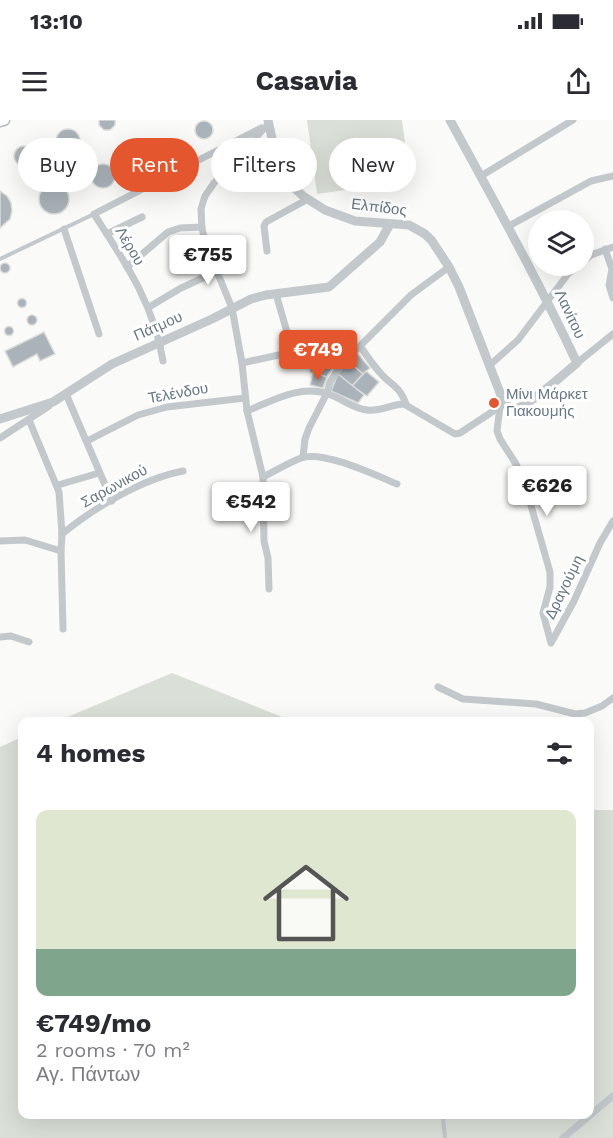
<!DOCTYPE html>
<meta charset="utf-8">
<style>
:root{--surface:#fff;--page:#f2f2f3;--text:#2b2b33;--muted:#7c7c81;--line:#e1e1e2;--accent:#e4572e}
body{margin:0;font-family:"Work Sans",sans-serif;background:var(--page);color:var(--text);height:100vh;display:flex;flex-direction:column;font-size:22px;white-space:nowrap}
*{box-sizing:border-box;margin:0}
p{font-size:20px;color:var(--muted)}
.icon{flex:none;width:33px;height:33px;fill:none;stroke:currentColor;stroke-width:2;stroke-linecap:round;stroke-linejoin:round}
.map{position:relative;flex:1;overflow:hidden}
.side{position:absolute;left:18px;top:597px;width:576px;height:402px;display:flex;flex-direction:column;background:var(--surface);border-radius:12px;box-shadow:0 6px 24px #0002}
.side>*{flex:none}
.guide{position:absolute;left:18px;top:18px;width:578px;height:54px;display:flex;gap:12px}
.fabs{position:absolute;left:528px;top:90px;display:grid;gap:12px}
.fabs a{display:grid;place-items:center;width:66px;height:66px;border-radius:50%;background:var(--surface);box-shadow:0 6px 24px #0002;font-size:30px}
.price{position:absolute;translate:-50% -51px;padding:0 14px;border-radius:6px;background:#fff;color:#222;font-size:20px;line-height:39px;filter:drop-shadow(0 2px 3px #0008)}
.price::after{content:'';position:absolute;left:50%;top:36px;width:18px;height:14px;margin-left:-9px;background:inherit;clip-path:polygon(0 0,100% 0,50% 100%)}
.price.active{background:var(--accent);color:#fff}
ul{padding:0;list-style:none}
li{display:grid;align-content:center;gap:12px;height:318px;padding:0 18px}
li+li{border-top:2px solid var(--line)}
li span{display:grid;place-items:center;height:186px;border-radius:12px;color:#555}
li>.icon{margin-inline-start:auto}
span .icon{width:108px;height:108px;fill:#fffc;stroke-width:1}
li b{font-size:26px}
h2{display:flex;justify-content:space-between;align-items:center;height:72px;padding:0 18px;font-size:26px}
.tag{padding:0 21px;border-radius:27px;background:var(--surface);box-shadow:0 6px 24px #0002;font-size:21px;line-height:54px}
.tag.active{background:var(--accent);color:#fff}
.status{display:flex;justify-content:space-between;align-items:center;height:42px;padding:0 30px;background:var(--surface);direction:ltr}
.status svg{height:16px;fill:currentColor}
header{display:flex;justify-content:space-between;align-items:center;height:78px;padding:0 18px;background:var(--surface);font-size:27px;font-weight:700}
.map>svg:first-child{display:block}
.green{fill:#dadfd7}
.building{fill:#aab3b9;stroke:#dcdcda;stroke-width:1.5}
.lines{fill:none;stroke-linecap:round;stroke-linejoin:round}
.primary-casing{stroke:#b5babe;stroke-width:13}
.service{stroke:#c3c8cc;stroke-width:4}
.minor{stroke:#c3c8cc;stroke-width:7}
.tertiary{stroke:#c3c8cc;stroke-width:9}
.primary{stroke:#fff;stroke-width:10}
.poi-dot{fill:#e4572e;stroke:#fff;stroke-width:2}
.labels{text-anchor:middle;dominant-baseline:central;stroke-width:6;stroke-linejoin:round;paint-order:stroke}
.street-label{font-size:15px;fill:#657683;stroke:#fff}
.poi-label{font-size:15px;fill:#657683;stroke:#fff;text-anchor:start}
</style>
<div class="status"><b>13:10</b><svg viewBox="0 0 49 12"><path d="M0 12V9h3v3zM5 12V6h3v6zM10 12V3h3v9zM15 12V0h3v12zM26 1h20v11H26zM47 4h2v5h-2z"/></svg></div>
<header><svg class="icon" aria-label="menu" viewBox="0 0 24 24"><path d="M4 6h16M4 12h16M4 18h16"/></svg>Casavia<svg class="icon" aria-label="share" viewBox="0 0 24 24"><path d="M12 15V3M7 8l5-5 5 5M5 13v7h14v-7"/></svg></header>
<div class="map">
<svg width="613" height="1018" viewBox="0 0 613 1018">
<rect width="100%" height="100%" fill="#fafaf8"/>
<g class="green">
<path d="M307,0H402L410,61L317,74Z"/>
<path d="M172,553L292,601H293H58Z"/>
<path d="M22,617V994H590V690H613V1018H0V627Z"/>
</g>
<g class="building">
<path d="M99,0H115V5L110,10H104L99,5Z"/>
<circle cx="204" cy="10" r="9"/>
<circle cx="68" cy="21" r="12"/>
<circle cx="148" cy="35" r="12"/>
<circle cx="24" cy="36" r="10"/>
<circle cx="103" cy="56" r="12"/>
<circle cx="54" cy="79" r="15"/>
<path d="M0,71L7,76L11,83L12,91L10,99L0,108Z"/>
<circle cx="5" cy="148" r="5"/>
<circle cx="22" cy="183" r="4.5"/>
<circle cx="32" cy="200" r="5"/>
<circle cx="9" cy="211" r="4.5"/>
<path d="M44,212L55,234L40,241L37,234L13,247L5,231Z"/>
<path d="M357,233L370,248L363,254L348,241Z"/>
<path d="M312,234L334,245L327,257L310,252Z"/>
<path d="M348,241L363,254L352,266L338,254Z"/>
<path d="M366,251L379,262L367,276L352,266Z"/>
<path d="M313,253L327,257L323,268L310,265Z"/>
<path d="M338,254L364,275L358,283L331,271Z"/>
</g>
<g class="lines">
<g class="primary-casing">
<path id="primary" d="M0,1L4,0"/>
</g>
<g class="service">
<path d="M0,139L94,94"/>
<path d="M443,998L445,1018"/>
</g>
<g class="minor">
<path d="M269,3L214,63L205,76L201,89L202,109L208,130L232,188L242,243L247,291L263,357L264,421L268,438L269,469"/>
<path d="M481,56L573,0"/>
<path d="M509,106L591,61L613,56"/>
<path d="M64,109L99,214"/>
<path d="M107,114L142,97"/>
<path d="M605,129L612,149L609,165L613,178"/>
<path d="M267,131L264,106L266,102L308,79"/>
<path d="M584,141L591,135L613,127"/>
<path d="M127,147L168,112L180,108L202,107"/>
<path d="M149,187L181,168L216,152"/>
<path d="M361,227C368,238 376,249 385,258C396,267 401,270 406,284"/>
<path d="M163,241C154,184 125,142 94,94L261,8"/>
<path d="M242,243L288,233L291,226L276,174"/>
<path d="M577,243L613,214"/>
<path d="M490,245L518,220L568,154L578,146"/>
<path d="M66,274L112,381"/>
<path d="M500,286L497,311L500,319L516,344L524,361L550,452V467L543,493L551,523L574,481L600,423L613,401"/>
<path d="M247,291C272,281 300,264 328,274C341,278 354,289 367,290C380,292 392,284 404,284L455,314L460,313L501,286"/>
<path d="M29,300L59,372L62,414L61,431L63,509"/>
<path d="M0,318L49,286"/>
<path d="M87,321L138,295L167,287L245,278"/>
<path d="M303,337L305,319L309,308L327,273L330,262L341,245L411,175L449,147"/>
<path d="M263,357C275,351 288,343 301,338C323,330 375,355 397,364"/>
<path d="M58,365L99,353"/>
<path d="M62,414C95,387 142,359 183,351"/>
<path d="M0,421L25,420L61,431"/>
<path d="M0,517L11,516L29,522"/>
<path d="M438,567L463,579L536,584L575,594L585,593L602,586L613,578"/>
<path d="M563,1018L613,976"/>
</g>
<g class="tertiary">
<path d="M268,0L278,46L288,62L303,76L325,90L355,101L409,105L425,114L432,121L449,147L459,167L504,283C507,285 510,288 512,289C524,291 566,252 577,243C538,160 494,81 450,0"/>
<path d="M0,299L53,282L112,244L212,199L251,179L266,175L329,167L380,122L390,104"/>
</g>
<use href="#primary" class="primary"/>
</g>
<circle class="poi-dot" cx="494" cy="283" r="6"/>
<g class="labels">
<g class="street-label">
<text transform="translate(379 87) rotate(7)">Ελπίδος</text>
<text transform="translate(130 126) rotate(59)">Λέρου</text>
<text transform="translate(570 194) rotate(65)">Λανίτου</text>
<text transform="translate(158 206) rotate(-24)">Πάτμου</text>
<text transform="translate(178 273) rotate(-10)">Τελένδου</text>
<text transform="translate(114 366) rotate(-29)">Σαρωνικού</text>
<text transform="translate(564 467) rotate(-64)">Δραγούμη</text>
</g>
<g class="poi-label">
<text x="506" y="274">Μίνι Μάρκετ<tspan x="506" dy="17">Γιακουμής</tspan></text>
</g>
</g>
</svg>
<div class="fabs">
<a><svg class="icon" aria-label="layers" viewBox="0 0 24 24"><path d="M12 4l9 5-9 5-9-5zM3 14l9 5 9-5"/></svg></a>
</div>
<b class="price" style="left:208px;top:166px">€755</b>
<b class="price active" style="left:318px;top:261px">€749</b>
<b class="price" style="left:547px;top:397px">€626</b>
<b class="price" style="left:251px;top:413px">€542</b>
<div class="guide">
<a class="tag">Buy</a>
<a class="tag active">Rent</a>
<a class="tag">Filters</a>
<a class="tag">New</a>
</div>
<section class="side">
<h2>4 homes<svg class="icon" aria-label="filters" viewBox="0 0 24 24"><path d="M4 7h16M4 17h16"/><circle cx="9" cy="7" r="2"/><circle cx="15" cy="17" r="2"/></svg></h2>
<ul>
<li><span style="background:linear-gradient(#dfe7d0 75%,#7fa58c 0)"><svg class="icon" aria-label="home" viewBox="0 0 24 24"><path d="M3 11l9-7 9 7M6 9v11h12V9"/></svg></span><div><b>€749/mo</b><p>2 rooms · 70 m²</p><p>Αγ. Πάντων</p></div></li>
</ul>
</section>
</div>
